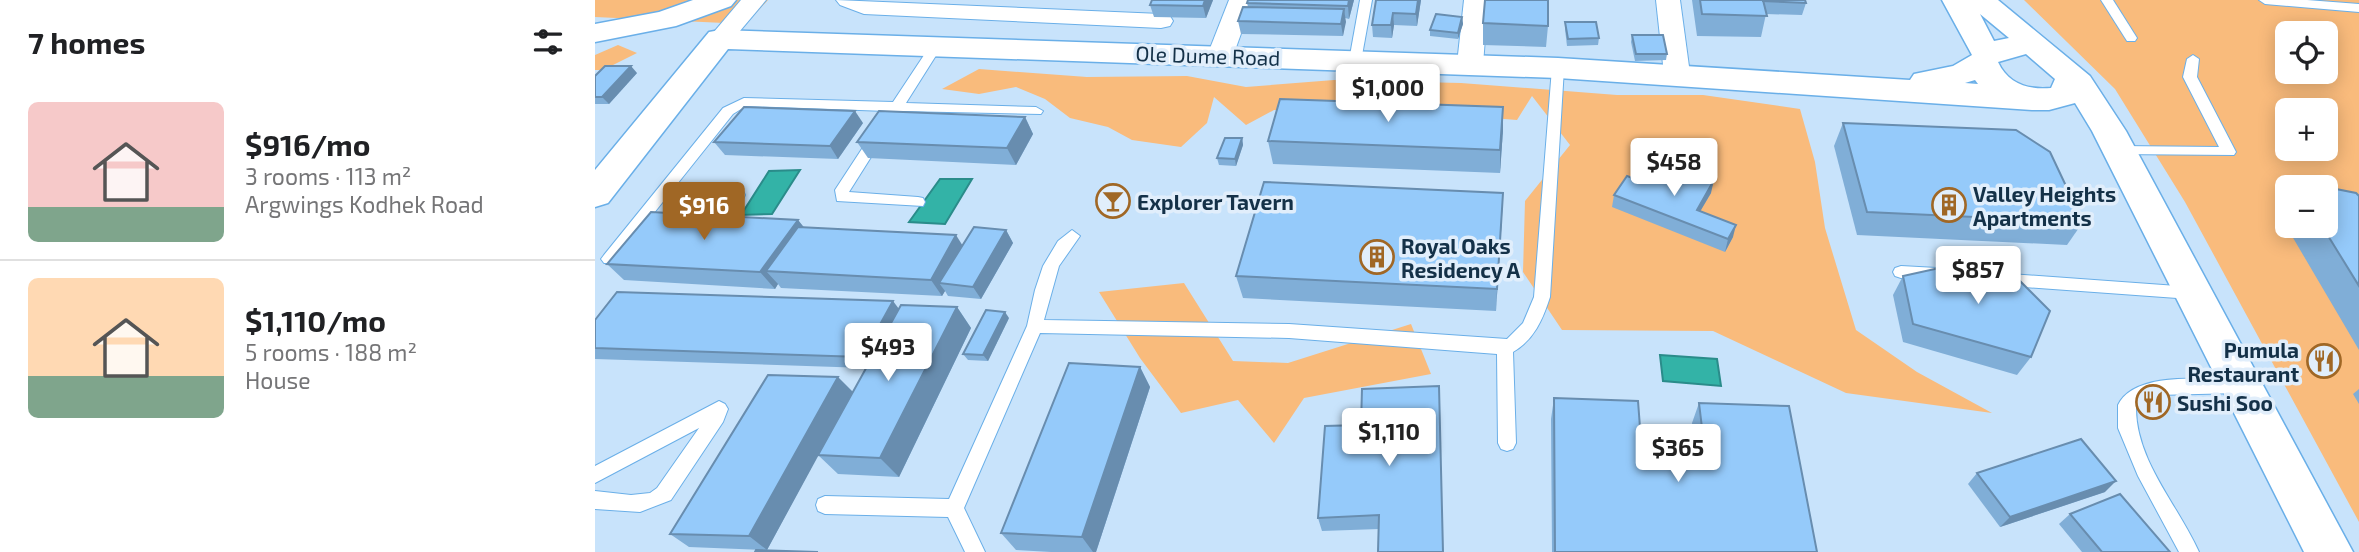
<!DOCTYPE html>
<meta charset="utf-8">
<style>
:root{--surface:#fff;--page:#f6f6f6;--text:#202124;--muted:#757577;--line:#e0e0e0;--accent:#a06725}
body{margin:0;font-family:"Exo 2",sans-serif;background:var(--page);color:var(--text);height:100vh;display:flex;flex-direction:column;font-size:26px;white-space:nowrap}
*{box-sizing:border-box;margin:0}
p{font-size:23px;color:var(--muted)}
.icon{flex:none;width:38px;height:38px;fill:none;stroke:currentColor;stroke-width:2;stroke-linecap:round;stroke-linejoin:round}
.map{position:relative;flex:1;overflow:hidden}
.panel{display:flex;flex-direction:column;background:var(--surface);width:595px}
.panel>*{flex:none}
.buttons{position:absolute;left:1680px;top:21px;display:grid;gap:14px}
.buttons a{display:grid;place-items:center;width:63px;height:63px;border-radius:10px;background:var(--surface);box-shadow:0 4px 18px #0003;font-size:35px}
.price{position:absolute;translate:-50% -60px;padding:0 16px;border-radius:7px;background:#fff;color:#222;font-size:23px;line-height:46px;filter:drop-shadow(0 2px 4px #0008)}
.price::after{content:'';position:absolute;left:50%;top:42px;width:21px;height:16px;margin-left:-10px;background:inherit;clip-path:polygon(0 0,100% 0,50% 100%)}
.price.on{background:var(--accent);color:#fff}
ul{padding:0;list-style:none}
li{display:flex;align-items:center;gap:21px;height:175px;padding:0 28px}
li+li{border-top:2px solid var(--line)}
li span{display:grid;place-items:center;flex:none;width:196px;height:140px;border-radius:10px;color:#555}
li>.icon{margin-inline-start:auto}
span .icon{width:84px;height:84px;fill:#fffc;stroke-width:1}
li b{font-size:30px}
h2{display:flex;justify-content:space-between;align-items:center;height:84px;padding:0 28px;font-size:30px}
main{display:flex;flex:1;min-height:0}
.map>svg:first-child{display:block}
.green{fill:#f9bb7c;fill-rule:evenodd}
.water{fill:#33b3a7;stroke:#2a8c8a;stroke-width:2}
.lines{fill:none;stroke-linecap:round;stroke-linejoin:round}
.service-casing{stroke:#6aafe8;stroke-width:2}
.minor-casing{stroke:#6aafe8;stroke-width:2}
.tertiary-casing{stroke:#6aafe8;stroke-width:3}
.secondary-casing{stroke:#6aafe8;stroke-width:3}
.service{fill:#fff;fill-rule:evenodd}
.minor{fill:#fff;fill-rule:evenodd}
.tertiary{fill:#fff;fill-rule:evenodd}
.secondary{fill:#fff;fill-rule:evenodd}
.wall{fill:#80aed7}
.shaded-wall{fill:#688daf}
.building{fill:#95cafa;stroke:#688daf;stroke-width:2}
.labels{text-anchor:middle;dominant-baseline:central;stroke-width:7;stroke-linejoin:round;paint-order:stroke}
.street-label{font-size:21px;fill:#143148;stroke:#e1eefb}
.poi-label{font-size:21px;font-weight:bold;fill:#143148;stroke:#e1eefb;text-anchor:start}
</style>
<main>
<section class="panel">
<h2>7 homes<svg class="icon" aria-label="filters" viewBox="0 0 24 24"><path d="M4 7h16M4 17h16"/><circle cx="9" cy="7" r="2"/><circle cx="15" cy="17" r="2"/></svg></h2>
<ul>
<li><span style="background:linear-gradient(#f6c9c9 75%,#7fa58c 0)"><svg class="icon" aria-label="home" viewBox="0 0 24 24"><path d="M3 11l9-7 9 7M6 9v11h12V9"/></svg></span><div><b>$916/mo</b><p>3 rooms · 113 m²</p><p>Argwings Kodhek Road</p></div></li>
<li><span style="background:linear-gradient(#ffd9b3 70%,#7fa58c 0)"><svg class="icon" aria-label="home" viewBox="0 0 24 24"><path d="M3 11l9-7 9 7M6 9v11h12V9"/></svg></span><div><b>$1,110/mo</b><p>5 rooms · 188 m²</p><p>House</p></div></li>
</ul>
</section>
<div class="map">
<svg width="1764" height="552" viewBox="0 0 1764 552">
<rect width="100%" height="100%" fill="#c8e3fb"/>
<g class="green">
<path d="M0,0H173L151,24L0,17Z"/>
<path d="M1429,0H1764V522L1590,202L1520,89ZM1692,33H1731V72H1692ZM1692,110H1731V149H1692ZM1692,187H1731V226H1692Z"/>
<path d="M23,45L42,53L8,70H0V55Z"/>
<path d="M384,69L492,77L592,76L651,87L739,80L866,83L1022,95H1108L1205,109L1220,162L1230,228L1261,330L1322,372L1397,413L1251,393L1118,331L967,330L928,272L930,201L975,145L937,96L922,120L846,114L679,110L651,125L619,97L612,123L586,147L537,140L513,127L475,118L450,99L421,87L384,94L347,89Z"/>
<path d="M589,283L638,361L693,363L816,324L836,374L709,398L679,443L643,400L586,413L545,358L504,292Z"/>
</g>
<g class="water">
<path d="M205,170L177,214L146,215L174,171Z"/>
<path d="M345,179H377L350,224L314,222Z"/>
<path d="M1065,355L1122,359L1126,386L1068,381Z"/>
</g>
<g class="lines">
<g class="service-casing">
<g id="service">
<path d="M765,0H777L766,61L760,65L754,61Z"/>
<path d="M1506,0H1518L1542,38L1540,41H1532Z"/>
<path d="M1664,0H1712L1764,4V12L1670,4Z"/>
<path d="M341,42L347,46L311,103L441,107L448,111L446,114L306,111L302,117L297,118L290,114L292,111L151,106L138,114L79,188L143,190L148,191L150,195L148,199L71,198L19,263H9L6,259L9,255L128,108L149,98L298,102L337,43Z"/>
<path d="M1598,55L1604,59L1602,77L1641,152L1639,155L1519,154L1517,151L1519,148L1524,146L1624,147L1588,77L1592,59Z"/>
<path d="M963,64L969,68L955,297C948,319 939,340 918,352L921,443L918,449L912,451L906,449L903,443L902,354L694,338L445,333L369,508L390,552H370L353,517L230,514L223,511L221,505L223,499L230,496L354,499L432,326L440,290L448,266L463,241L477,230L485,236L464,266L449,320L694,324L912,339L928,323L939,297L957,68Z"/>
<path d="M281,133L288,138L254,192L323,197L328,198L330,202L328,206L242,201L240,190L276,135Z"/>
<path d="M1306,266L1342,268L1348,270L1350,274L1348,278L1342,280L1306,278L1300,276L1298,272L1300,268Z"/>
<path d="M1402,273L1596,287L1602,289L1604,293L1602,297L1596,299L1402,285L1396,283L1394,279L1396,275Z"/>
<path d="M1645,379L1651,381L1654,386L1651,391L1645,393L1562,395L1550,399L1541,408C1541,461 1583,505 1604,552H1584L1543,476L1523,428V405C1540,370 1612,380 1645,379Z"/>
<path d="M124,401L130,404L133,409L128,422L76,500L45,512L0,509V491L36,495L55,493L62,488L104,428L0,483V466Z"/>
</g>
</g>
<g class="minor-casing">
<g id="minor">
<path d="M146,0H171L134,44L125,47L116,44L113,39Z"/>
<path d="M241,0L566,14L575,16L578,21L575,26L566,28L269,14L245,5Z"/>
<path d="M634,0H658L638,56L634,62L625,64L616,62L612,56Z"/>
<path d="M869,0H893L888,64L884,70L875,72L866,70L862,64Z"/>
<path d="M1061,0H1085L1095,74L1091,80L1082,82L1073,80L1069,74Z"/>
</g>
</g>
<g class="tertiary-casing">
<path id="tertiary" d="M98,0H141L136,6L81,26L0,42V24L64,12Z"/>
</g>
<g class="secondary-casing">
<path id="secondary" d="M1347,0H1403L1495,76L1531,131L1758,552H1709L1497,131L1480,103L1454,110H1437L963,78L133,49L13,203L0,207V170L114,32L125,30L963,58L1315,80L1319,74L1358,66L1377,55ZM1385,14L1414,38L1399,41ZM1431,54L1460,79L1456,88C1434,90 1413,84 1403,62ZM1380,80L1383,84L1370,83Z"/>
</g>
<use href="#service" class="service"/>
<use href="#minor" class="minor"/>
<use href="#tertiary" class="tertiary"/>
<use href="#secondary" class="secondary"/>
</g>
<g class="wall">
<path d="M618,0L611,18L559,17L555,5Z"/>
<path d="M759,0L754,19L750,18L748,36L646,34L643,21L653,7L652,3Z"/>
<path d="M781,0H826L822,26L799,25L797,38L778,37L777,25Z"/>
<path d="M1097,0H1210L1211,3L1207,15L1171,14L1166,37L1102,36Z"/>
<path d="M867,17L868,24L863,39L835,36V30Z"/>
<path d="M970,22L1004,38L1003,45L972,46L970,29Z"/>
<path d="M888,23L953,26L951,47L888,45Z"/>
<path d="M1037,35L1072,54L1071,60L1040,61L1036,42Z"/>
<path d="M42,73L14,104H0V76Z"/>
<path d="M430,117L438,134L421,165L273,158L262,142Z"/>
<path d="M268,123L243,159L130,155L119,142Z"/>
<path d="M1248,123L1488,222L1472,245L1262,235L1239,146Z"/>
<path d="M908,130L905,173L678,164L673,141Z"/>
<path d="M647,138L648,145L641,166L624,165L622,158Z"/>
<path d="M1043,180H1080L1116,193L1105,211L1138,237L1130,252L1017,207L1019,195Z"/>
<path d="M1764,196V350L1694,231V226H1731Z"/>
<path d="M907,216L901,311L648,298L641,276Z"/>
<path d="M203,220L209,228L368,245L411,230L418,243L386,299L353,296L350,291L347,296L186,288L183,284L180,289L29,280L12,264Z"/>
<path d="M1308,276L1436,357L1422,375L1308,342L1298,295Z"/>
<path d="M362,307L376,328L304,477L243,474L223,455L172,550L94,547L75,534L258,392L271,368L0,359V320Z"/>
<path d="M414,318L393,361L373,360L368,354Z"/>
<path d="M545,367L555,387L501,552H456L421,550L406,533Z"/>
<path d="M1764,389V404L1758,394Z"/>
<path d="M959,398L1048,467L1102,468L1097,423L1104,403L1222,552H957L956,419Z"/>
<path d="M730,426L848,552L784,529L727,531L723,518Z"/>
<path d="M1382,473L1510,492L1405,527L1373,484Z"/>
<path d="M1475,514L1575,552H1487L1464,524Z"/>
</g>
<g class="shaded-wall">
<path d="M610,0H618L611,18L608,6Z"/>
<path d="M754,0H759L754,19L753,6Z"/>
<path d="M823,0H826L822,26L821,14Z"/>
<path d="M749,9L751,22L748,36L746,24Z"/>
<path d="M798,13L799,25L797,38L796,25Z"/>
<path d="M867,17L868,24L863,39V33Z"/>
<path d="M36,66L42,73L14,104L7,97Z"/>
<path d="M908,107V130L905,173V150Z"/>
<path d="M260,111L268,123L243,159L235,146Z"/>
<path d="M430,117L438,134L421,165L412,148Z"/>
<path d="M647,138L648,145L641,166L640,159Z"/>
<path d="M1119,180L1116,193L1099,222L1102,210Z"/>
<path d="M908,193L907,216L901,311L902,289Z"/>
<path d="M203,220L216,236L171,271L183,284L180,289L165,272Z"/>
<path d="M1141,225L1138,237L1130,252L1133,239Z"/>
<path d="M411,230L418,243L386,299L378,287Z"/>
<path d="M361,235L371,251L344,283L350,291L347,296L336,280Z"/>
<path d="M298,301L307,313L277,369L267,357Z"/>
<path d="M362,307L376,328L304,477L285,458Z"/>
<path d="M410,312L414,318L393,361L388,355Z"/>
<path d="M545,367L555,387L501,552H498L487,537Z"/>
<path d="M243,377L258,392L172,550L154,536Z"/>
<path d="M1521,481L1510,492L1405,527L1415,517Z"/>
</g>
<g class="building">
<path d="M557,0H610L608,6L555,5Z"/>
<path d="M653,0H754L753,6L652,3Z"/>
<path d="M781,0H823L821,14L798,13L796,25H777Z"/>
<path d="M890,0H953V26L888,23Z"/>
<path d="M1105,0H1168L1172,16L1107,14Z"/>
<path d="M1168,0H1210L1211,3L1168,1Z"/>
<path d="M648,7L749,9L746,24L643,21Z"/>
<path d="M841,14L867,17L863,33L835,30Z"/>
<path d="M970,22H1001L1004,38L973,39Z"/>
<path d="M1037,35H1068L1072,54H1041Z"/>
<path d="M10,66H36L7,97H0V76Z"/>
<path d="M685,99L908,107L905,150L673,141Z"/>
<path d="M149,107L260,111L235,146L119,142Z"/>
<path d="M284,111L430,117L412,148L262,142Z"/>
<path d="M1248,123L1421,130L1455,152L1488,222L1272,212Z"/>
<path d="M630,138H647L640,159L622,158Z"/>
<path d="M1053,164L1082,175L1078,180L1088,183L1096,171L1119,180L1102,210L1141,225L1133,239L1019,195L1032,176L1043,180Z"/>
<path d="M669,182L908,193L902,289L641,276Z"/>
<path d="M1715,184L1730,187H1715Z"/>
<path d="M1731,187L1761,193L1764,196V286L1727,226H1731Z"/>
<path d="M56,212L203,220L165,272L12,264Z"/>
<path d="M203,227L361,235L336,280L171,271Z"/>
<path d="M379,227L411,230L378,287L344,283Z"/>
<path d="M1406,262L1455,311L1436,357L1318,324L1308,276L1349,267Z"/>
<path d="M22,292L298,301L267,357L0,348V320Z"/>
<path d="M306,305L362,307L285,458L223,455Z"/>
<path d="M391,310L410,312L388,355L368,354Z"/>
<path d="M474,363L545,367L487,537L406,533Z"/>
<path d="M173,375L243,377L154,536L75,534Z"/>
<path d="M844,386L848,552H783L784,515L723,518L730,426L766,425L767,389Z"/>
<path d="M959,398L1043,401L1048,467L1112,469L1104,403L1194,406L1222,552H960Z"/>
<path d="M1486,439L1521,481L1415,517L1382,473Z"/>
<path d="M1525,494L1575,552H1507L1475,514Z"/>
<path d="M161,550L223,552H160Z"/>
</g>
<defs>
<g id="bar-ring" transform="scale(1.75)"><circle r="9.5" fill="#e1eefb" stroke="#a06725" stroke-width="1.5"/><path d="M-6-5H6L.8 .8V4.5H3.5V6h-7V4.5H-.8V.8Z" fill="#a06725"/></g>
<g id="building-ring" transform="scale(1.75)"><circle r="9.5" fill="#e1eefb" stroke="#a06725" stroke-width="1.5"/><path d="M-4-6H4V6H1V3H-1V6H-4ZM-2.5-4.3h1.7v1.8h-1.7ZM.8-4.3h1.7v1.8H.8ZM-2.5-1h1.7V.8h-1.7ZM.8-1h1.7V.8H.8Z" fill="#a06725"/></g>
<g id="restaurant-ring" transform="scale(1.75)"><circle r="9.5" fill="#e1eefb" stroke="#a06725" stroke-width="1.5"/><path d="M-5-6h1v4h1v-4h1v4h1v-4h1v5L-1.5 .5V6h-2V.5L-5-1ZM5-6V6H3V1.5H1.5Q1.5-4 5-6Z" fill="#a06725"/></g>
</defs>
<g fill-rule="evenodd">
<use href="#bar-ring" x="518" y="201"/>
<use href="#building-ring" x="1354" y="205"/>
<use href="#building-ring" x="782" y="257"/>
<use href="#restaurant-ring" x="1729" y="361"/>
<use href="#restaurant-ring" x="1558" y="402"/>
</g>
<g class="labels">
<g class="street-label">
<text transform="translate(613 55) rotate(2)">Ole Dume Road</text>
</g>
<g class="poi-label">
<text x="1378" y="193">Valley Heights<tspan x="1378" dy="24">Apartments</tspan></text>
<text x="542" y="201">Explorer Tavern</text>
<text x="806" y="245">Royal Oaks<tspan x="806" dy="24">Residency A</tspan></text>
<text x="1704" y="349" text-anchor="end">Pumula<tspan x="1704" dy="24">Restaurant</tspan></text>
<text x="1582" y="402">Sushi Soo</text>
</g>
</g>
</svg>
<div class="buttons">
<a><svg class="icon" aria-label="locate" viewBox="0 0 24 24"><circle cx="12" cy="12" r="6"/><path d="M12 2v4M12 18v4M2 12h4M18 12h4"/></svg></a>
<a>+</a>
<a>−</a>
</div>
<b class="price" style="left:793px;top:124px">$1,000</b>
<b class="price" style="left:1079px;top:198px">$458</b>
<b class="price on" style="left:109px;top:242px">$916</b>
<b class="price" style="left:1383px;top:306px">$857</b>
<b class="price" style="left:293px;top:383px">$493</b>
<b class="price" style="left:794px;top:468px">$1,110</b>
<b class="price" style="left:1083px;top:484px">$365</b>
</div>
</main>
